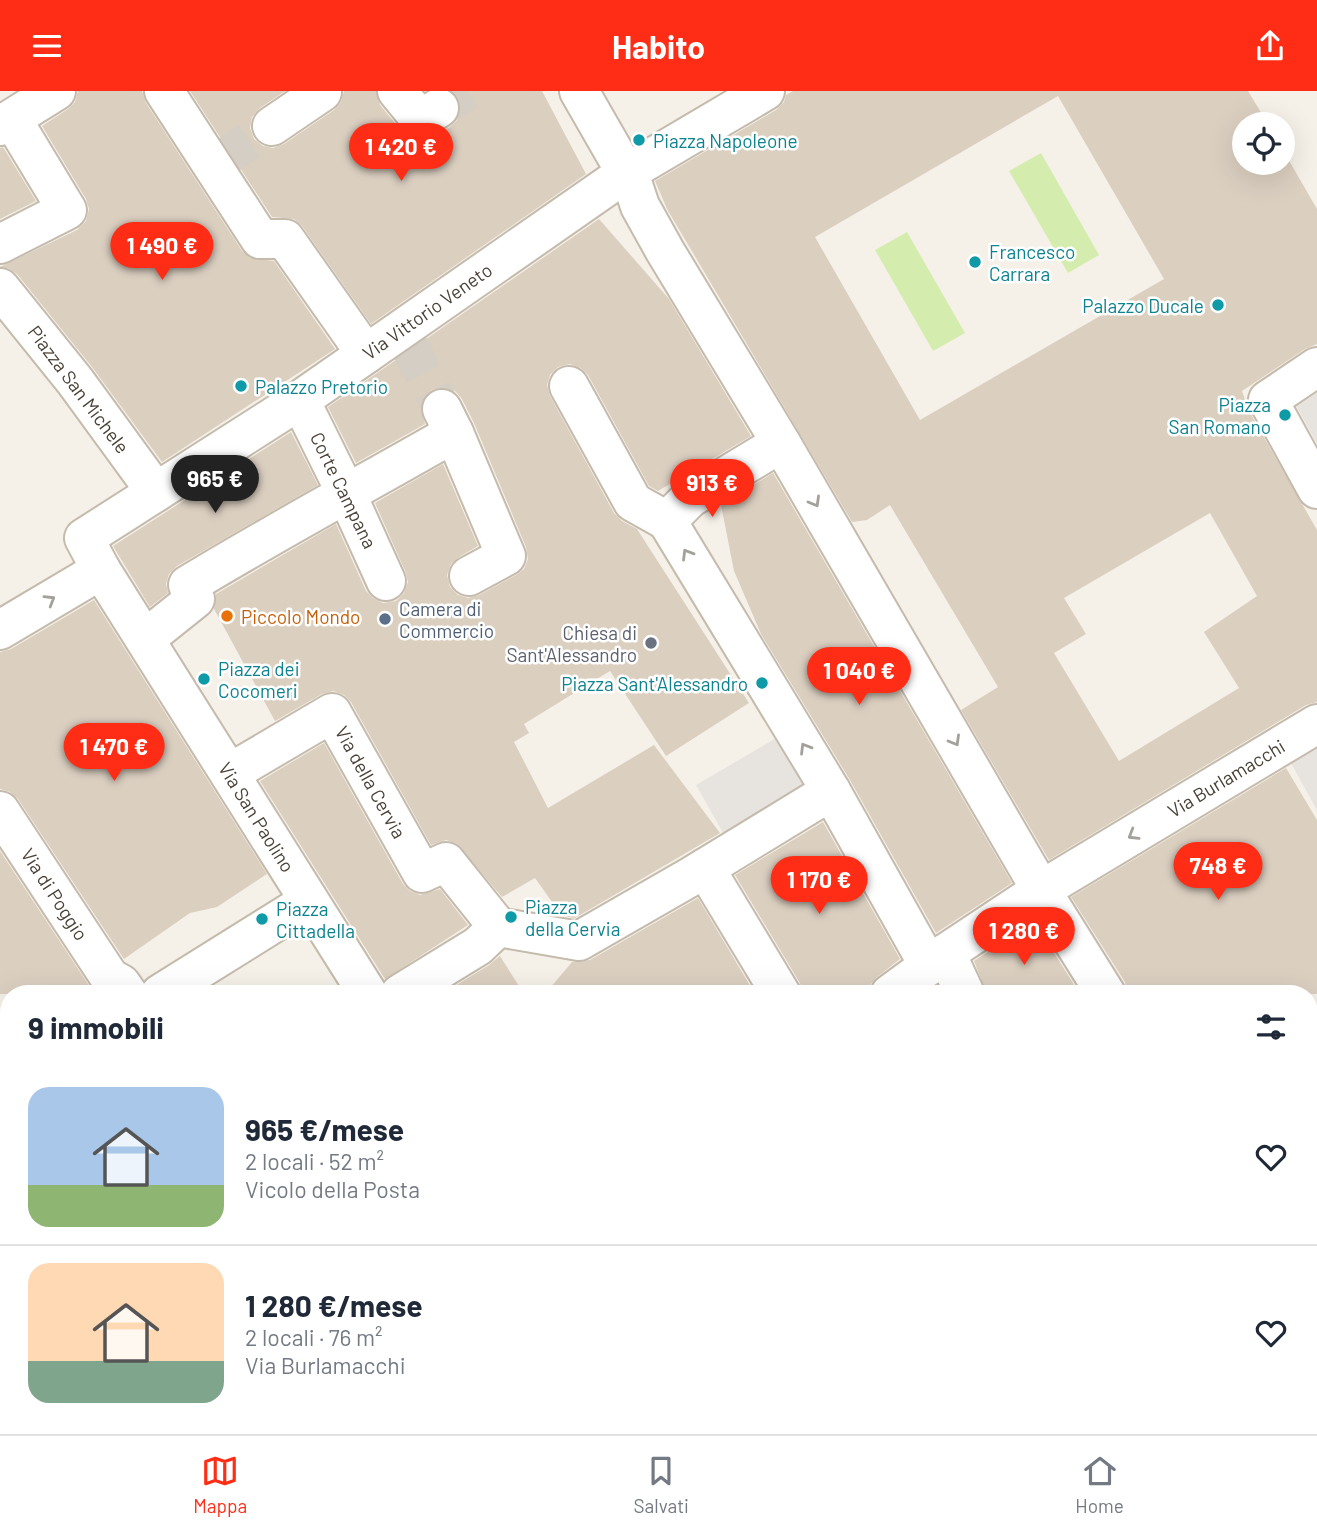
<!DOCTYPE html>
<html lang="it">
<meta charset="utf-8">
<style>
:root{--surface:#fff;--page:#f2f2f3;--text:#1f2937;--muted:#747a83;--line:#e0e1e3;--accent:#ff2d16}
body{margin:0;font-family:Barlow,sans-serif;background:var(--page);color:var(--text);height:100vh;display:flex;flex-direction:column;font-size:26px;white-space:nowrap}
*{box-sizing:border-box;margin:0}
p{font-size:23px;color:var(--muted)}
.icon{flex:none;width:38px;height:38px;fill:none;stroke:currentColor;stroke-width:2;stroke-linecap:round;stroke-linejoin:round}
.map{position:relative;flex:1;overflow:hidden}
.sheet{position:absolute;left:0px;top:894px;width:1318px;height:450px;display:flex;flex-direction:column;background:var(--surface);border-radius:28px 28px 0 0;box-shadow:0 7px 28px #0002}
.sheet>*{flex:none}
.tools{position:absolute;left:1232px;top:21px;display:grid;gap:14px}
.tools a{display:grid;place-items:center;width:63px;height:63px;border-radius:50%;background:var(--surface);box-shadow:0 7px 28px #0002;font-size:35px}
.price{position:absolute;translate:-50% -60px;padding:0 16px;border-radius:24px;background:var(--accent);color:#fff;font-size:23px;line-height:46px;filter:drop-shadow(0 2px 4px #0008)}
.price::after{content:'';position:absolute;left:50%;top:42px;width:21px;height:16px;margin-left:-10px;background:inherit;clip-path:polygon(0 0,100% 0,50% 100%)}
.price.active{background:#222;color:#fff}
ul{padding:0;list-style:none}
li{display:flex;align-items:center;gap:21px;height:175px;padding:0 28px}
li+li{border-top:2px solid var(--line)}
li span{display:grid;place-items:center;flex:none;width:196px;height:140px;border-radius:21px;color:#555}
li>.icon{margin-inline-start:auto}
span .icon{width:84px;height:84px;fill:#fffc;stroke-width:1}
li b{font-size:30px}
h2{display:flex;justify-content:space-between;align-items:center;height:84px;padding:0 28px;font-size:30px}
header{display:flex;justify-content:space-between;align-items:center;height:91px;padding:0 28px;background:var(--accent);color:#fff;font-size:32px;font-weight:700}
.tab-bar{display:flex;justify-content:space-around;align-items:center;height:98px;border-top:2px solid var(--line);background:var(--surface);font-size:19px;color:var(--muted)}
.tab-bar a{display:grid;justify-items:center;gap:4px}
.tab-bar .active{color:var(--accent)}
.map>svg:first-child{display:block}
.green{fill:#d4edae}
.parking{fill:#e7e4e0}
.building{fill:#dbcfc0;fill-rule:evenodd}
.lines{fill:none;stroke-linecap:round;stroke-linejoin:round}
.minor-tunnel{stroke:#d4cec4;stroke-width:38;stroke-dasharray:38 19;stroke-linecap:butt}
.minor-casing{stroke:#c5bbad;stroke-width:42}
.minor{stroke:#fff;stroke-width:38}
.oneway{stroke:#a4a09a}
.culture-dot{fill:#0f9aa8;stroke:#fff;stroke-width:2.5}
.food-dot{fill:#e8710a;stroke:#fff;stroke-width:2.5}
.service-dot{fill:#5c6f8a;stroke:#fff;stroke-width:2.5}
.worship-dot{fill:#6b7280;stroke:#fff;stroke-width:2.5}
.labels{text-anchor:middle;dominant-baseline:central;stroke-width:5;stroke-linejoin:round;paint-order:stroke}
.culture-label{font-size:19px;fill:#0d838f;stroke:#fff;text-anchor:start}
.street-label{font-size:19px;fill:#4a4136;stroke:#fff}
.service-label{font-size:19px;fill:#4e5e75;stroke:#fff;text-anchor:start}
.food-label{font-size:19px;fill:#c56008;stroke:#fff;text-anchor:start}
.worship-label{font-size:19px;fill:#5b616d;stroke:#fff;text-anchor:end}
</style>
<header><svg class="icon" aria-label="menu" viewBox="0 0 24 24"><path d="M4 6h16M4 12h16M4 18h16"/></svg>Habito<svg class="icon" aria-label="share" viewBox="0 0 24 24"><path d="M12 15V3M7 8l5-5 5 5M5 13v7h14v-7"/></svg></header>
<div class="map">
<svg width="1317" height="1343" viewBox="0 0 1317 1343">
<rect width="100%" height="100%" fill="#f6f1e8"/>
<g class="green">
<path d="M1041,62L1099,164L1068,182L1009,80Z"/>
<path d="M907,141L965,242L933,260L875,159Z"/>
</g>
<g class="parking">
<path d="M1317,298V353L1294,311Z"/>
<path d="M783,643L811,691L723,742L696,694Z"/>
<path d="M1317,650V719L1288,667Z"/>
</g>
<g class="building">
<path d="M78,0H142L146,12L242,160L250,167L274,170L335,258L162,371L92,276L17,183L8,177L0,176L77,139L86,130L89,118L86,108L42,35L68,18L75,11Z"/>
<path d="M190,0H285L260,17L252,26L250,37L254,48L263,55L273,57L284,53L334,19L341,11L344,0H376L380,14L403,42L411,48L421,50L431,47L450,36L458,28L461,16L458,7L452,0H542L586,83L371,233L302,135L294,128L272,126Z"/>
<path d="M793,0H1248L1268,33H1244V72H1283V59L1317,118V253L1305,258L1242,300L1249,320L1317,439V611L1306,614L1049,769L961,619L998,596L890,414L867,429L852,431L667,118L655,90L776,19L784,11L786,4ZM1058,5L1164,188L920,329L815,146ZM1210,422L1257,505L1204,541L1239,597L1119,670L1054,562L1086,543L1064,507Z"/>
<path d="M3,56L36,110L0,128V57Z"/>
<path d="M599,128L669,208L751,345L658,400L649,395L588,284L581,277L570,273L558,276L550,284L547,294L550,305L614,422L622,430L637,438L749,612L666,665L610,580L524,633L529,642L514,651L548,717L654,654L720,742L575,827L562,825L535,787L502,806L456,752L446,749L431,754L351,611L344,604L333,600L322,603L275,630L214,518L216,503L336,433L366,500L373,507L383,512L396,510L404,502L408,491L406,482L375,412L443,373L478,455L459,466L451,473L447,484L450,496L458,504L468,507L479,504L516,484L524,478L528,468L526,456L474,332L462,308L455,300L443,296L432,299L423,307L420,316L425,333L356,372L328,316Z"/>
<path d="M291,341L318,394L177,475L169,483L166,493L168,502L150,516L113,455Z"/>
<path d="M773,382L1012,792L936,842L850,689L761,543L734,480L721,414Z"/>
<path d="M94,509L267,783L217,816L190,822L124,868L18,708L10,701L0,698V561L11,558Z"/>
<path d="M324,652L403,793L410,800L420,804L440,798L468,834L385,888L260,690Z"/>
<path d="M1286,677L1317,729V903H1128L1125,891L1071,806Z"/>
<path d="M823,731L900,868L877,886L870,894L869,903H803L800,892L735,784Z"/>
<path d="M0,760L92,899L96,903H0Z"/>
<path d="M698,807L755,903H545L572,871L590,869Z"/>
<path d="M1034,830L1080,903H987L974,870Z"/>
<path d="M500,865L524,903H442L489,874Z"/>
</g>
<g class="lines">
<g class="minor-tunnel">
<path d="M439,17L468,0"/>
<path d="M218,71L272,35"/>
<path d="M406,249L442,318"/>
</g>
<g class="minor-casing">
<g id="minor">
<path d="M164,0L260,148H285L366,263"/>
<path d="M397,0L420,28L439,17"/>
<path d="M579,0L633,94L640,115L665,160L781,352L1041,799L1106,903"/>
<path d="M0,35L56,0"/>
<path d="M272,35L322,1"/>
<path d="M0,153L67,119L12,28"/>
<path d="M0,197L75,290L156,401"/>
<path d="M1317,276L1268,309L1317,398"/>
<path d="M569,295L633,411L667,430"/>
<path d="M300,309L347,404L386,490"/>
<path d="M442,318L454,342L506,465L469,485"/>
<path d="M781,352L690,407L667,430L831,700L929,875"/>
<path d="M0,539L101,479"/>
<path d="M145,548L195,508L188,494C275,441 365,393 454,342"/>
<path d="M230,682L332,622L422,782L446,771L498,836L579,850L692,785L831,700"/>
<path d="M0,720L110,887L121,893L128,903"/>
<path d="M705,777L781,903"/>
<path d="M946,862L965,903"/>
<path d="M160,903L309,810"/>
<path d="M368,903L101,479L84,447L300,309L626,82L765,0"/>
<path d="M400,903L478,855L498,836"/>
<path d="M890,903L946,862L1041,799L1317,633"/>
<path d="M0,967L9,961"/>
<path d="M1309,1252L1317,1267"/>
<path d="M231,1335V1343"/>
<path d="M649,1335L653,1343"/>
<path d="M1209,1335L1215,1343"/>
<path d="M560,1343L572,1335"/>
<path d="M859,1343L875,1335"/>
<path d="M1037,1343L1050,1335"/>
</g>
</g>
<use href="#minor" class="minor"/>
</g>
<defs><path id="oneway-chevron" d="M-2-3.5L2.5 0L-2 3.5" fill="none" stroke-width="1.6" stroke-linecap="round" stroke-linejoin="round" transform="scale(1.75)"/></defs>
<g class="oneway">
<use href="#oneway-chevron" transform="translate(815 411) rotate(60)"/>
<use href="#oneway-chevron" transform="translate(687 463) rotate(-121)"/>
<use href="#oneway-chevron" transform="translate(50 509) rotate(-31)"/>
<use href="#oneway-chevron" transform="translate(955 650) rotate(60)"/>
<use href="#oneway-chevron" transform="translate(805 657) rotate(-121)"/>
<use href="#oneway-chevron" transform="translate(1133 744) rotate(149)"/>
</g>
<g class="culture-dot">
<circle cx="639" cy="49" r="7"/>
<circle cx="975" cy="171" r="7"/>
<circle cx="1218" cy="214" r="7"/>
<circle cx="241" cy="295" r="7"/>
<circle cx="1285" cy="324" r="7"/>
<circle cx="204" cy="588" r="7"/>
<circle cx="762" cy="592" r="7"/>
<circle cx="511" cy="826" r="7"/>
<circle cx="262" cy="828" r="7"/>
</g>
<circle class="food-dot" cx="227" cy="525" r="7"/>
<circle class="service-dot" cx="385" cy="528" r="7"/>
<circle class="worship-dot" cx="651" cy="552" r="7"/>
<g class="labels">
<g class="culture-label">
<text x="653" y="49">Piazza Napoleone</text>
<text x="989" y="160">Francesco<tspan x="989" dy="22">Carrara</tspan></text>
<text x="1204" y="214" text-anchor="end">Palazzo Ducale</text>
<text x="255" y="295">Palazzo Pretorio</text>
<text x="1271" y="313" text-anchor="end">Piazza<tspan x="1271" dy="22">San Romano</tspan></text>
<text x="218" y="577">Piazza dei<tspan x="218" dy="22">Cocomeri</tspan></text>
<text x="748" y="592" text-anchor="end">Piazza Sant'Alessandro</text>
<text x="525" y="815">Piazza<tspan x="525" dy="22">della Cervia</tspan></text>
<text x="276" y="817">Piazza<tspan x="276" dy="22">Cittadella</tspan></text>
</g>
<g class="street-label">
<text transform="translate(427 220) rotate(-35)">Via Vittorio Veneto</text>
<text transform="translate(79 298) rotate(53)">Piazza San Michele</text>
<text transform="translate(344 399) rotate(64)">Corte Campana</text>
<text transform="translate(1226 687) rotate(-31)">Via Burlamacchi</text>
<text transform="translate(371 691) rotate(61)">Via della Cervia</text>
<text transform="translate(257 726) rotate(58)">Via San Paolino</text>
<text transform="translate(55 803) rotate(57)">Via di Poggio</text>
</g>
<g class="service-label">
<text x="399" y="517">Camera di<tspan x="399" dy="22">Commercio</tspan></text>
</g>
<g class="food-label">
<text x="241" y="525">Piccolo Mondo</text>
</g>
<g class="worship-label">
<text x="637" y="541">Chiesa di<tspan x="637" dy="22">Sant'Alessandro</tspan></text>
</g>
</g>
</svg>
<div class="tools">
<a><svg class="icon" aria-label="locate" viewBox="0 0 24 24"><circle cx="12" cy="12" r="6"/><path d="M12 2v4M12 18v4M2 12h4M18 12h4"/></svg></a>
</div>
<b class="price" style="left:401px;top:92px">1 420 €</b>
<b class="price" style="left:162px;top:191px">1 490 €</b>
<b class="price active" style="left:215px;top:424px">965 €</b>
<b class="price" style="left:712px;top:428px">913 €</b>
<b class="price" style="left:859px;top:616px">1 040 €</b>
<b class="price" style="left:114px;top:692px">1 470 €</b>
<b class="price" style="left:1218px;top:811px">748 €</b>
<b class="price" style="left:819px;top:825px">1 170 €</b>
<b class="price" style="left:1024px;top:876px">1 280 €</b>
<section class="sheet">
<h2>9 immobili<svg class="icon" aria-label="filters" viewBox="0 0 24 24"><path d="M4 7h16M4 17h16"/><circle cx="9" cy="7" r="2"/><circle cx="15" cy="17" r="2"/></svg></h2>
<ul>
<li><span style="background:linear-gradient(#a9c7e8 70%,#8fb573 0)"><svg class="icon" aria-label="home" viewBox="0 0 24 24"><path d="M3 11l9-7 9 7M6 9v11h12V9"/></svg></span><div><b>965 €/mese</b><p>2 locali · 52 m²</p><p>Vicolo della Posta</p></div><svg class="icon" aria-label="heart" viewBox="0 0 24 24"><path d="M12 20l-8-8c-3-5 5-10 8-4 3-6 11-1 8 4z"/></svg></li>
<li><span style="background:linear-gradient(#ffd9b3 70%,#7fa58c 0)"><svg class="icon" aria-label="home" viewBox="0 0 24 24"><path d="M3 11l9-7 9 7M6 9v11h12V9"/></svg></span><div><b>1 280 €/mese</b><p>2 locali · 76 m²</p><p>Via Burlamacchi</p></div><svg class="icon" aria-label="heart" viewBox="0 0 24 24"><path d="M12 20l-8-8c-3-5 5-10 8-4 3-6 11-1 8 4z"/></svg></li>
</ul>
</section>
</div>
<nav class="tab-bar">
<a class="active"><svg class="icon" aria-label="map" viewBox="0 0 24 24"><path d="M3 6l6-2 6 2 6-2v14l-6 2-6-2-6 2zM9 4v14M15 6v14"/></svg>Mappa</a>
<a><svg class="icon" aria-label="saved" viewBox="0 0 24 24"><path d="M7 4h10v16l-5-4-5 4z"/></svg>Salvati</a>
<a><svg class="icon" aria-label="home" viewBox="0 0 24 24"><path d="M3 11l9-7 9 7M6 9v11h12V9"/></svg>Home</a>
</nav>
